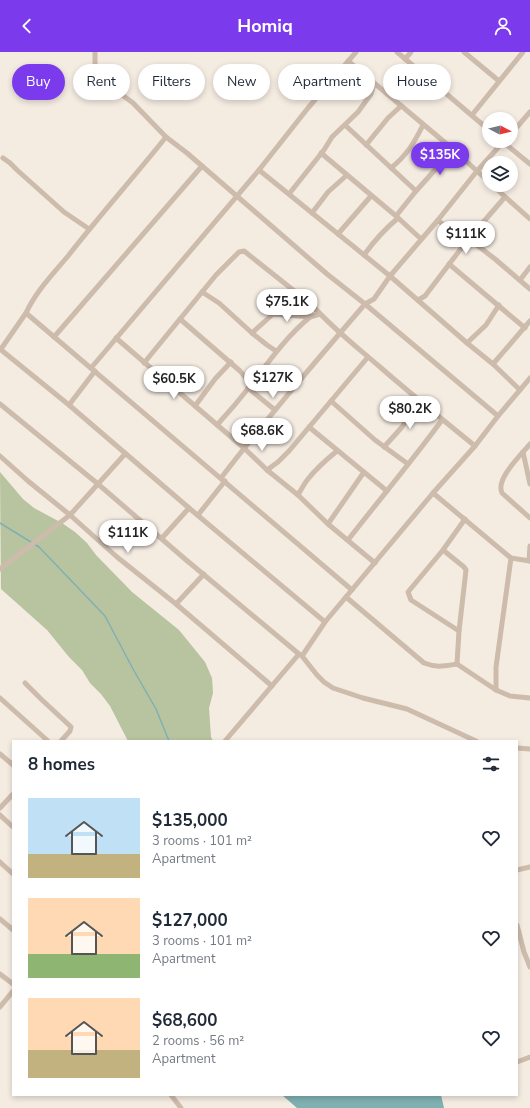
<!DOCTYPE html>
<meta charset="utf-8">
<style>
:root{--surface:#fff;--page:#f2f2f3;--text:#1f2937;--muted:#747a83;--accent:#7c3aed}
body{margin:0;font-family:"Nunito Sans",sans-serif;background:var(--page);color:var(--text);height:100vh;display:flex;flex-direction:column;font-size:15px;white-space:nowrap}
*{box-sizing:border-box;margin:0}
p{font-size:13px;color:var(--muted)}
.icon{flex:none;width:22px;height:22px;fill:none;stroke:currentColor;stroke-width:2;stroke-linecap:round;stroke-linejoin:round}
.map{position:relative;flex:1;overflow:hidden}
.details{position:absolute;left:12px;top:688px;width:506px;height:356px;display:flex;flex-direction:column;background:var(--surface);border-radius:0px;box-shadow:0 2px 6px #0003}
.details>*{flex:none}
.guide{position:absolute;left:12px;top:12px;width:506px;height:36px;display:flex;gap:8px}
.needle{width:26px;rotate:97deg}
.fabs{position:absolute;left:482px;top:60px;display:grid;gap:8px}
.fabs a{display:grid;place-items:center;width:36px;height:36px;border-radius:50%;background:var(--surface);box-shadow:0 2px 6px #0003;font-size:20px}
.price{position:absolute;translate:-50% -34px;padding:0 9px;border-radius:14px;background:#fff;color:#222;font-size:13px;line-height:26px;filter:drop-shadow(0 1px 2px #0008)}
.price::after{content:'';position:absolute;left:50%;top:24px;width:12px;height:9px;margin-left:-6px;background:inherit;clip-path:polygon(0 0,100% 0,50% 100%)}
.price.active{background:var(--accent);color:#fff}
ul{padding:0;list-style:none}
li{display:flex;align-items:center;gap:12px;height:100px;padding:0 16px}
li span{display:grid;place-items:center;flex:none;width:112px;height:80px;border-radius:0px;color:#555}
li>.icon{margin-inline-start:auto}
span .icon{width:48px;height:48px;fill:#fffc;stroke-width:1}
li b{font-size:17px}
h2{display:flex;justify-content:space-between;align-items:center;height:48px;padding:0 16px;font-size:17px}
.tag{padding:0 14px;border-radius:18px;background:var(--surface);box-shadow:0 2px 6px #0003;font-size:14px;line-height:36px}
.tag.active{background:var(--accent);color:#fff}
header{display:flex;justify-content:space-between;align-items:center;height:52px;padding:0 16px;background:var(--accent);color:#fff;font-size:18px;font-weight:700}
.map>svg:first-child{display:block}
.green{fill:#b8c4a0}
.water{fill:#7fb0b2}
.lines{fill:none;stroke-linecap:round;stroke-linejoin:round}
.stream{stroke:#7fb0b2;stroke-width:1.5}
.minor{stroke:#cdbbac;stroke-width:5}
</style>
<header><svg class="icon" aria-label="back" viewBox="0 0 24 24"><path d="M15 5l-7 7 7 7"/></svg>Homiq<svg class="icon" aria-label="person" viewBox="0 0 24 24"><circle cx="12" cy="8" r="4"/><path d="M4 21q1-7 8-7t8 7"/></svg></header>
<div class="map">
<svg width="530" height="1056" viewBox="0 0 530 1056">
<rect width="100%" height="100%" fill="#f4ebe1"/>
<path class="green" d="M0,420L23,447L34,456L62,471L75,480L87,491L96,503L132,540L179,578L205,610L212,626L213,641L209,656L211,685L213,689H128L110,654L101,642L90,631L82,618L69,605L47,578L1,537Z"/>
<path class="water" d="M282,1043H441L444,1056H297Z"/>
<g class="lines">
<path class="stream" d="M0,471L39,495L105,564L133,617L156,657L169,689"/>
<g class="minor">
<path d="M95,0V17L97,23L113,36L133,51L166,85L187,101L327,222L365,252L498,364"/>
<path d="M397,0L489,78"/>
<path d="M464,0L499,29"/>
<path d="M405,7L411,0"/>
<path d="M348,9L455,99L489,130"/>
<path d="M472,63L523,0"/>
<path d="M345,73L416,139L396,164"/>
<path d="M511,82L530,60"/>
<path d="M502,89L530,112"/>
<path d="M366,93L388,66L401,54"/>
<path d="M321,101L396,164L421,187"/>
<path d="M3,106L10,111L17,118L64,160L89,177"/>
<path d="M391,116C407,103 414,91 423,73"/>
<path d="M259,118L390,224L467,291L493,312L520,338"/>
<path d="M492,133L530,167"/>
<path d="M416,139L442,110L455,99"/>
<path d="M289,142L324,98L332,85L358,60L371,42L374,32"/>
<path d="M312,161L328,140L347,123"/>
<path d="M438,168L450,179L466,190"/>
<path d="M338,182L371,144"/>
<path d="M469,187L495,207L530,237"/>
<path d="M364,203C374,189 385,177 398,166"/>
<path d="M449,212L525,276"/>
<path d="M520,228L530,215"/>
<path d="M202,240L219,251L252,281L267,293L276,299"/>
<path d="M418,248L425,244L466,190L505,145"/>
<path d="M26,261L352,538"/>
<path d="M180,267L216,223L239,200L244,199L312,253C332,276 357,295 380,315C411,342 443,368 475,394"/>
<path d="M252,281L273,262L310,265L320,262"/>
<path d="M54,285L202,114"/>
<path d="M116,286L244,396L267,418L298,443L328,472L375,511"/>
<path d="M467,291L486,273L499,253"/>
<path d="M0,297L69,353L189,456L325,570"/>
<path d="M1,297L26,261C36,239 53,222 68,204C100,163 134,125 166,85"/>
<path d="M144,311L180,267L240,319L251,332"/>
<path d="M493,312L530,269"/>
<path d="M91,316L259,118L308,56L356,0"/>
<path d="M248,336L275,358"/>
<path d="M331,349L375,388L408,412"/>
<path d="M0,352L98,432L185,507L299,602"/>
<path d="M69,353L95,319"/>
<path d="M195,354L215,327L231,310"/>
<path d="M217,373C229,360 240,347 251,333C269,309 287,284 310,265"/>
<path d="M309,375L387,439"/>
<path d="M530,392C522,402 495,427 502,441L530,466"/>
<path d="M384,395L402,375L419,348"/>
<path d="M523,400L530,432"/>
<path d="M0,404L28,429L70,463L117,505L176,552L272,634"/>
<path d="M267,418L278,410L289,399L368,305"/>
<path d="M221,426C267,366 316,309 365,252L374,247L390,224L438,168L477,119L504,89"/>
<path d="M433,441L511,506L530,509"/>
<path d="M298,443C301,438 304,432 308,427C316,417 327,407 337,399"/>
<path d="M198,463L225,429"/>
<path d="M328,472L364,420"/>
<path d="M162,486L189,456"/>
<path d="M348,488C379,448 412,409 442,368"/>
<path d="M443,498L464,515L466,518L459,579"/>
<path d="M529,509L530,494"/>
<path d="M0,517L70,463L125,402"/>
<path d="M346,545L424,611C437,616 444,614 457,612L496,638L510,644L530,646"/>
<path d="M176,552L204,522"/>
<path d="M302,604L317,623L324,630L333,636L363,646L407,657L476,689"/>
<path d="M457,612L459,579L411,548L408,540L443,498L465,467"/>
<path d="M25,631L41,647L69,673L71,675L70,679L61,689"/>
<path d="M496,638V615L511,506"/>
<path d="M0,646L48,689"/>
<path d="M225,689L299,602L302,604L325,570L433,441L475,394L498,364L530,326"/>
<path d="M517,696L530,697"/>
<path d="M0,702L13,713"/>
<path d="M0,756L13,742"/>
<path d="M0,763L13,775"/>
<path d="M0,810L13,822"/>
<path d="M517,818L530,815"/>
<path d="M0,867L13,878"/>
<path d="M517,873L524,900L530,915"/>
<path d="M0,922L13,932"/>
<path d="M0,955L13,939"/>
<path d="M517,1010L530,1005"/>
<path d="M171,1043L181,1056"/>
</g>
</g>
</svg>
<div class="fabs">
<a><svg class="needle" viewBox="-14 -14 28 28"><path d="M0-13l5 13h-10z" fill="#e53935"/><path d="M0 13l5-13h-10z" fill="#747a83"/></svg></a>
<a><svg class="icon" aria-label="layers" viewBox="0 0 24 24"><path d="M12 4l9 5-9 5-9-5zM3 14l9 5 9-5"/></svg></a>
</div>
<b class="price active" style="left:440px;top:124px">$135K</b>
<b class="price" style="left:466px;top:203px">$111K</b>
<b class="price" style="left:287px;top:271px">$75.1K</b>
<b class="price" style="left:273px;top:347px">$127K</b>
<b class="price" style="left:174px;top:348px">$60.5K</b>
<b class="price" style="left:410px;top:378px">$80.2K</b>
<b class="price" style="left:262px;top:400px">$68.6K</b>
<b class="price" style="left:128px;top:502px">$111K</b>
<div class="guide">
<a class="tag active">Buy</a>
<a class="tag">Rent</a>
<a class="tag">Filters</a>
<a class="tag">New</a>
<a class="tag">Apartment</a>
<a class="tag">House</a>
</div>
<section class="details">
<h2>8 homes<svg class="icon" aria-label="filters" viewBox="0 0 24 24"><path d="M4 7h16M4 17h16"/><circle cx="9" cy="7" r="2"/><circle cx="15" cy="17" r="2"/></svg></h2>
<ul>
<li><span style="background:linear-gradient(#bfe0f5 70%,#c2b280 0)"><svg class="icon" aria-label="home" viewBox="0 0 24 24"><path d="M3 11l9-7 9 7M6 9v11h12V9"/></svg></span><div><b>$135,000</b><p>3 rooms · 101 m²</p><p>Apartment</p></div><svg class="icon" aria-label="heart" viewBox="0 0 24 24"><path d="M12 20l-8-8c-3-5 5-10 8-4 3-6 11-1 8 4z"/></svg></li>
<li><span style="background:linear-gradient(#ffd9b3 70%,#8fb573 0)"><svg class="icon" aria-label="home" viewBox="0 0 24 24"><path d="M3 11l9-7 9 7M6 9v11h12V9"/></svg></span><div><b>$127,000</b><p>3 rooms · 101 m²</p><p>Apartment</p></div><svg class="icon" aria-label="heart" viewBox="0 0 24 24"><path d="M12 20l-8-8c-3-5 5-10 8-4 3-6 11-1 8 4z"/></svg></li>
<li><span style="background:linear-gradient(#ffd9b3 65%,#c2b280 0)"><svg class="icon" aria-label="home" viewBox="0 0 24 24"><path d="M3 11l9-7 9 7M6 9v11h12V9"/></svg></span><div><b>$68,600</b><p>2 rooms · 56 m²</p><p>Apartment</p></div><svg class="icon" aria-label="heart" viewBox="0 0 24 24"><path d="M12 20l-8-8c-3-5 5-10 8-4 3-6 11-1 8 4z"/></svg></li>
</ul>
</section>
</div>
